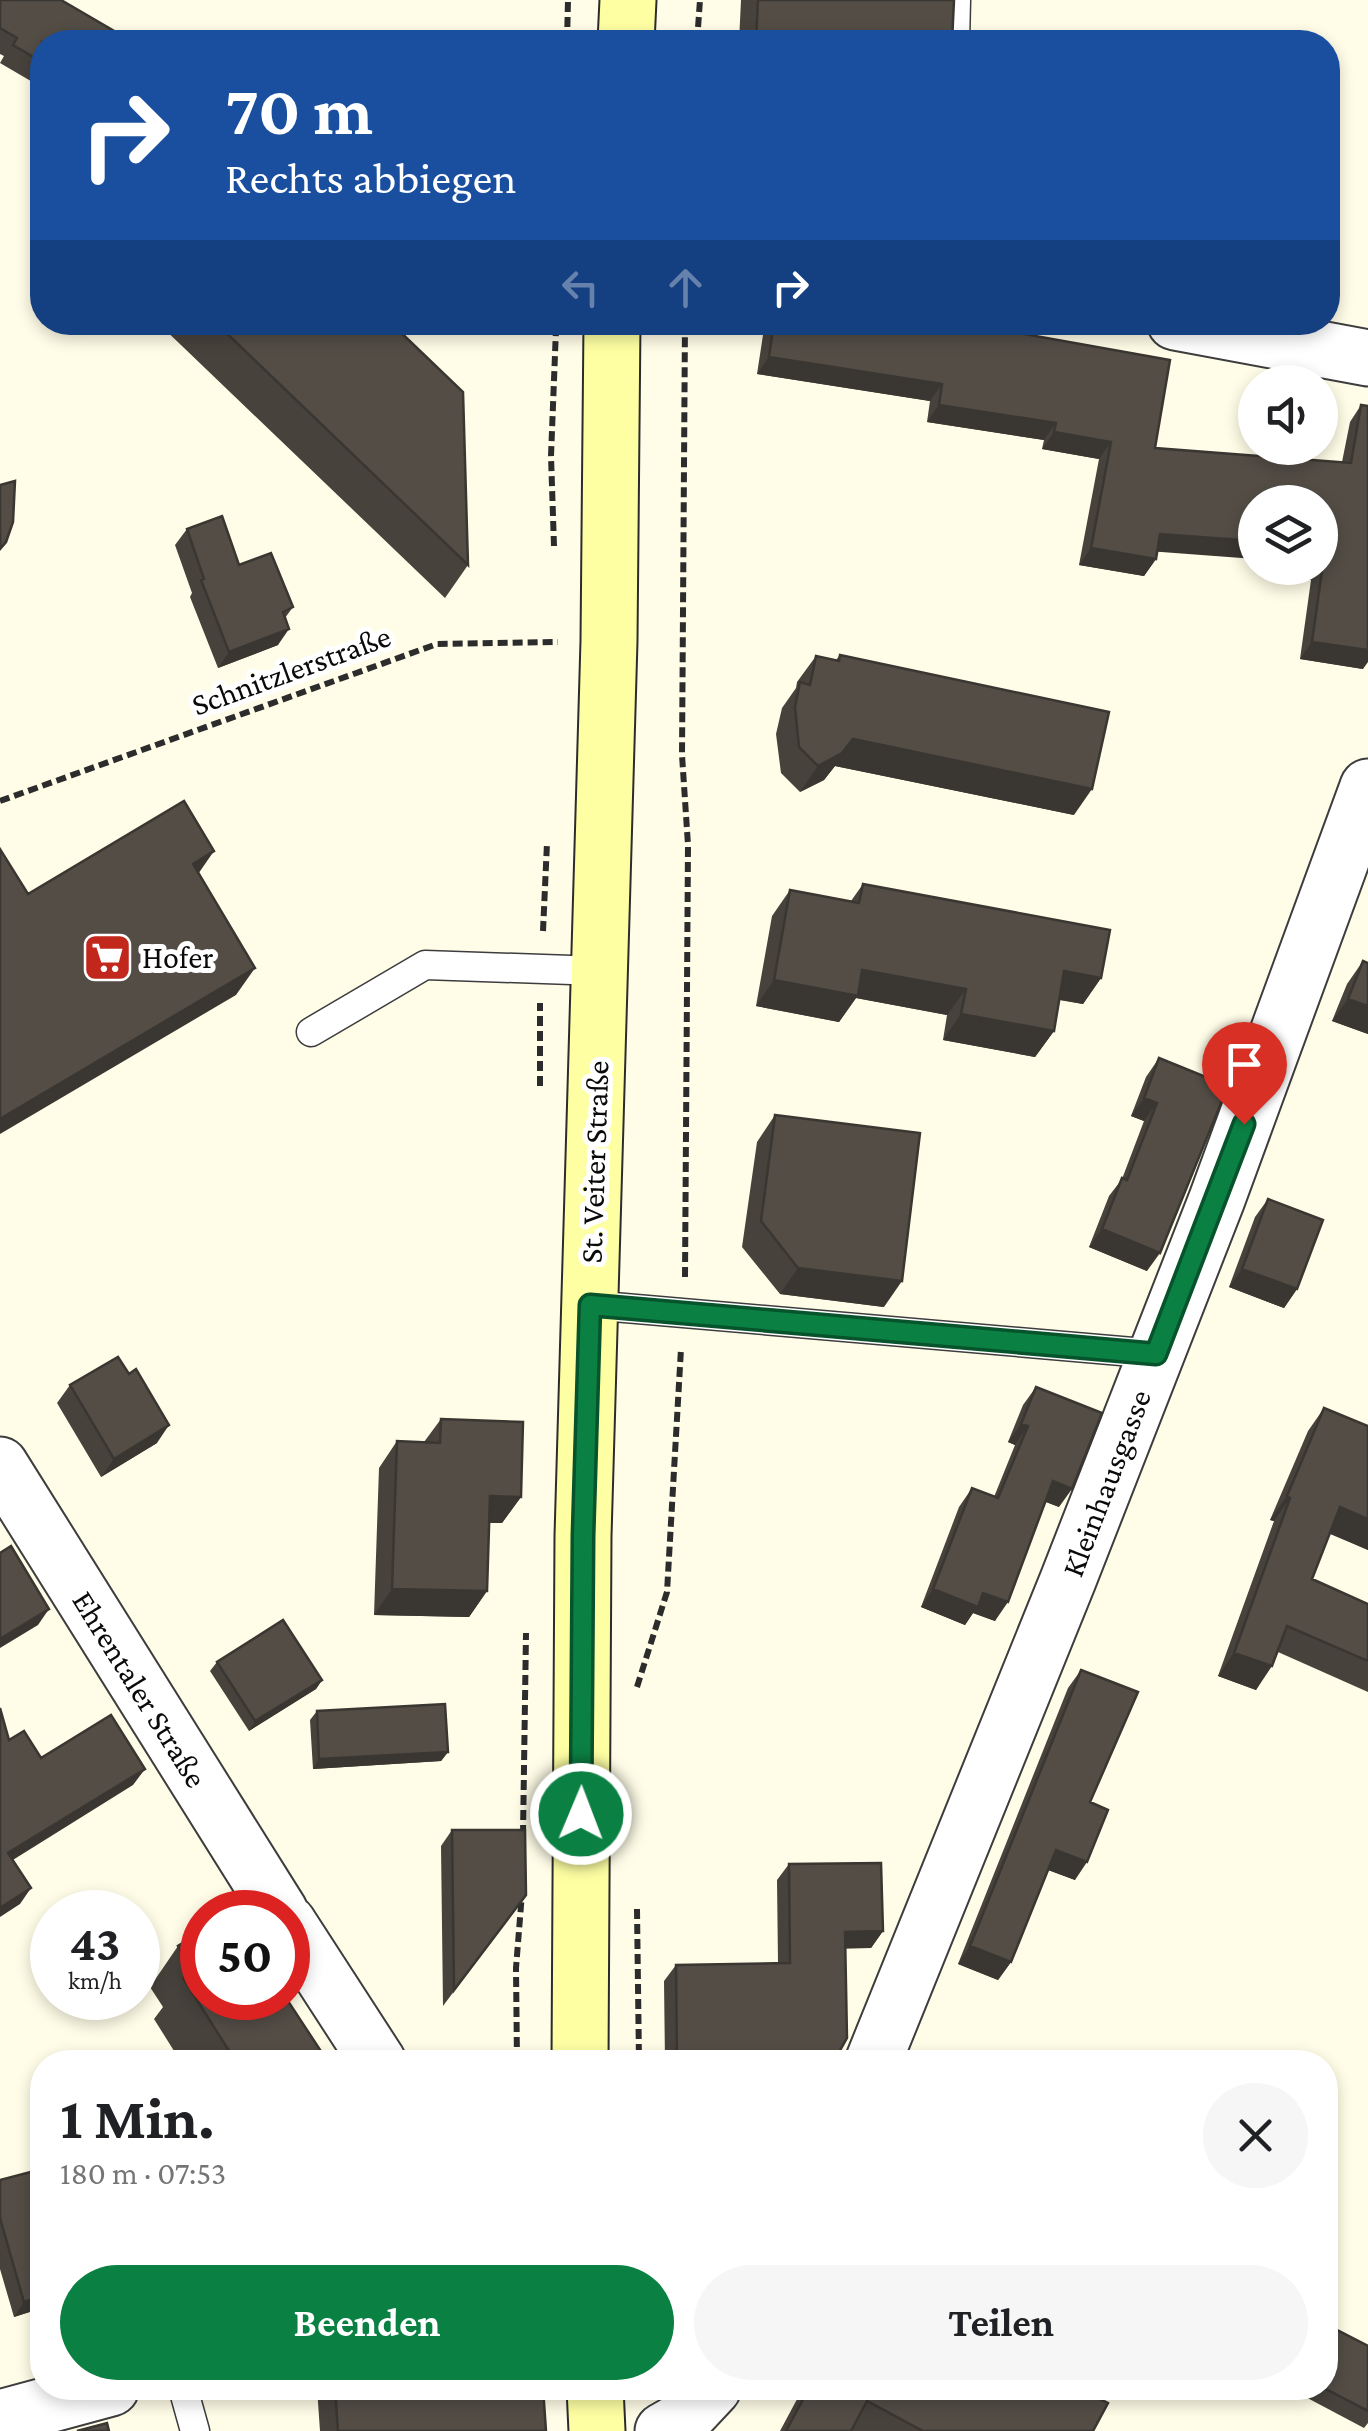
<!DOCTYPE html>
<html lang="de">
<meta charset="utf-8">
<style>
:root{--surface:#fff;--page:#f6f6f6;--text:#202124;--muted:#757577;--accent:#0b8043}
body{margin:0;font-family:"Crimson Pro",serif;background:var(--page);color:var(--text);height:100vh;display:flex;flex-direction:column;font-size:38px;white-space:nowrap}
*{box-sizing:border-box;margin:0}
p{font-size:32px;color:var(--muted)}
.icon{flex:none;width:55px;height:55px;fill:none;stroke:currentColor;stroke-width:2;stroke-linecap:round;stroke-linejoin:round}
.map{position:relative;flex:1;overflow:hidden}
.sheet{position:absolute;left:30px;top:2050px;width:1308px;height:350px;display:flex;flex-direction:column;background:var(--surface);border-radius:40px;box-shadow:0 5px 15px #0003}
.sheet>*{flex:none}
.hud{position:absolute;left:30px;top:30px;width:1310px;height:305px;border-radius:40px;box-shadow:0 5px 15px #0003;background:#1a4fa0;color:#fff;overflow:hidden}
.controls{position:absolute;left:1238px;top:365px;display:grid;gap:20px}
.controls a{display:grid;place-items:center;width:100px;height:100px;border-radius:50%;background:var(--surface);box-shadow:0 5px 15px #0003;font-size:50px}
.speed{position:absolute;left:30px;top:1890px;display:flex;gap:20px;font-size:50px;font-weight:700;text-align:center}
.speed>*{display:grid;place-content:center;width:130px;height:130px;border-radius:50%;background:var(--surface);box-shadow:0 5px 15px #0003;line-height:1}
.speed small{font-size:25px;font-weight:400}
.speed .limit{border:15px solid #d22;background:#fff;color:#111}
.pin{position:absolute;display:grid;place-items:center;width:85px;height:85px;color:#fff;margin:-102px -42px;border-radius:50% 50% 50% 0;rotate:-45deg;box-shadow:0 0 10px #0007}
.pin .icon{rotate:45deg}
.me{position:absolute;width:110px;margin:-55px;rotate:1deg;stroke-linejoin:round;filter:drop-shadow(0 0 8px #0008)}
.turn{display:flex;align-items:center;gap:35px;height:210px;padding:0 30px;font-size:45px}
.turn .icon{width:130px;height:130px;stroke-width:2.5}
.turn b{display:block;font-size:70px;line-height:85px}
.lanes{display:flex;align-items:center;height:95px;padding:0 30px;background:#0003;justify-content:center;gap:50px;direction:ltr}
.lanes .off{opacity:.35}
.round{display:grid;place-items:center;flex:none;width:105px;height:105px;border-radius:52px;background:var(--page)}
.summary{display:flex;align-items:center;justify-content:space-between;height:170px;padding:0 30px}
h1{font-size:60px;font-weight:700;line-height:75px}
.button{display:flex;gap:20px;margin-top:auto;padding:20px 30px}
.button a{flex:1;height:115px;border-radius:60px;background:var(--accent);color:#fff;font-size:40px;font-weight:700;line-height:115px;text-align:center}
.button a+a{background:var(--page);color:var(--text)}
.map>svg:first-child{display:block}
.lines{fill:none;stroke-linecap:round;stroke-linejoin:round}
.service-casing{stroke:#3d3d3d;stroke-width:31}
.minor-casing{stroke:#3d3d3d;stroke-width:59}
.secondary-casing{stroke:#2c2c2c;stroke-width:59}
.path{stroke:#2c2c2c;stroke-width:6;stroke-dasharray:10 5;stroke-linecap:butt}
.service{stroke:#fff;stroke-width:28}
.minor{stroke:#fff;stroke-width:55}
.secondary{stroke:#feffa2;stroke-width:55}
.wall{fill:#47423c}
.shaded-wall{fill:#3a3631}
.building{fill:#534d46;stroke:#3a3631;stroke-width:2.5}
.route-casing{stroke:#07532c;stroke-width:25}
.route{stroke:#0b8043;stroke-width:18}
.labels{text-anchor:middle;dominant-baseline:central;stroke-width:10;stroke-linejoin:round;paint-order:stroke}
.street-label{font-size:32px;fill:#0a0a0a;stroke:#fff}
.poi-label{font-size:32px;fill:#0a0a0a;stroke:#fff;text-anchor:start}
</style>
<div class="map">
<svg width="1368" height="2431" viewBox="0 0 1368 2431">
<rect width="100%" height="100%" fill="#fffde7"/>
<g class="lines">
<defs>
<path id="service" d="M955 42 956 0
M311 1032 425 965 600 971
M590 1305 1156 1354
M183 2388 195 2431"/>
<path id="minor" d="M1175 322 1368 358
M0 1465 280 1912
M288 1923 378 2062
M873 2062 1068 1580 1217 1199 1368 787
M0 2418 111 2388
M663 2431 684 2419 713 2388"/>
<path id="secondary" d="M626 42 628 0
M580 2062 583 1536 609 641 612 322
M595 2388 597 2431"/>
</defs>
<use href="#service" class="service-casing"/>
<use href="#minor" class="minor-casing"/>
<use href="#secondary" class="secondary-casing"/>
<path class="path" d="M567 42 568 0
M697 42 700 0
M554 546 551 456 556 329
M0 801 437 644 558 642
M543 931 547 843
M540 1086V1003
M685 1277 688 845 682 755 685 322
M637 1687 667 1592 681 1349
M523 1835 526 1633
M637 1909 639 2062
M517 2062 516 1968 522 1893"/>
<use href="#service" class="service"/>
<use href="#minor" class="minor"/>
<use href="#secondary" class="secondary"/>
</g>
<path class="wall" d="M0 0 42 42V114L30 106 41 87 0 63 4 56 0 54Z
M741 0H954L952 42H739Z
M157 322H390L468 565 445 598Z
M765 322H958L1155 448 1342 462 1350 422 1361 405 1363 669 1300 659 1311 580 1287 576 1288 568H1320V502L1157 552 1156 559 1144 576 1079 565 1099 459 1042 449 1044 440 927 422 930 401 757 374Z
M187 529 239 565 293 607 285 618 278 645 218 668 190 597 192 593 175 545Z
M840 655 1074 815 835 766 824 780 800 792 781 773 776 734 782 708 796 688 797 682 816 656 836 660Z
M863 884 1101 978 1083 1004 1059 1000 1054 1031 1035 1057 943 1040 947 1015 856 998 839 1022 756 1006 772 916 790 890 851 901Z
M1363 961 1368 1034 1332 1021 1347 984Z
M1159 1058 1147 1271 1089 1247 1109 1196 1122 1179 1144 1121 1131 1116 1146 1077Z
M775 1115 884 1307 780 1294 742 1247 757 1142Z
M1268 1199 1297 1289 1284 1308 1229 1287 1255 1217Z
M70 1385 157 1443 101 1477 57 1403Z
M1036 1387 1059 1507 1046 1502 995 1621 973 1613 965 1625 921 1607 959 1507 972 1488 994 1497 1015 1445 1008 1442 1023 1405Z
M1324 1408 1368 1426V1550L1330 1533 1312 1579 1368 1604V1692L1278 1652 1256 1690 1218 1676 1274 1521 1270 1520 1308 1431Z
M441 1419 521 1497 502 1523H489L487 1591 469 1617 374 1615 379 1468 397 1441 424 1442Z
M217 1662 322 1680 316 1689 249 1731 210 1671Z
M1081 1670 1090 1802 1075 1880 1048 1870 1011 1962 998 1980 958 1964 1068 1688Z
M317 1711 448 1752 441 1761 313 1769 310 1720Z
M452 1830 514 1911 443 2006 441 1846Z
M789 1864 883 1931 871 1948H845L833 2062H665L664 1981 676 1965 778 1963 777 1880Z
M178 1946 328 2062H181L154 2019 163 2007 150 1987Z
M0 2180 42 2186V2308L14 2317 0 2269Z
M1368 2346V2423L1364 2428 1298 2393 1301 2388H1325Z
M317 2388H543L546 2431H320Z
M803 2388H1078L1093 2431H780Z"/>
<path class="shaded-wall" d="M769 357 942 384 930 401 757 374Z
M939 405 1056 423 1044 440 927 422Z
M1054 432 1111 442 1099 459 1042 449Z
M1160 534 1255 541V559L1148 551Z
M1091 548 1156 559 1144 576 1079 565Z
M1293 568H1320L1311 580 1287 576Z
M289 629 278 645 218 668 229 652Z
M1312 642 1368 650V662L1363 669 1300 659Z
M853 739 1092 789 1074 815 835 766 824 780 800 792 818 766Z
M214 851 196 877 193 864Z
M255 968 236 995 0 1134V1119Z
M862 970 966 989 947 1015 856 998 839 1022 756 1006 774 980Z
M1064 971 1101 978 1083 1004 1046 997Z
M1348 999 1368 1006V1034L1332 1021Z
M961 1014 1054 1031 1035 1057 943 1040Z
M1144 1098 1157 1103 1144 1121 1131 1116Z
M1102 1229 1160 1253 1147 1271 1089 1247Z
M798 1268 902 1281 884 1307 780 1294Z
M1242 1269 1297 1289 1284 1308 1229 1287Z
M1021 1424 1028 1426 1015 1445 1008 1442Z
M169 1425 157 1443 101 1477 114 1459Z
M1053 1481 1072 1489 1059 1507 1041 1500Z
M490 1496 521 1497 502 1523 471 1522Z
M1287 1496 1290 1498 1274 1521 1270 1520Z
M1340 1507 1368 1519V1550L1323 1531Z
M392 1589 487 1591 469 1617 374 1615Z
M933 1589 983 1593 1008 1602 995 1621 973 1613 965 1625 921 1607Z
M49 1609 38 1625 0 1648V1639Z
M1234 1653 1272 1666 1256 1690 1218 1676Z
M322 1680 316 1689 249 1731 255 1721Z
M448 1752 441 1761 313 1769 319 1759Z
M145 1769 133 1785 0 1868 8 1853Z
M1056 1850 1087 1862 1075 1880 1043 1868Z
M31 1888 20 1904 0 1917V1908Z
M883 1931 871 1948 833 1949 845 1932Z
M970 1946 1011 1962 998 1980 958 1964Z
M42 2296V2308L14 2317 24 2302Z"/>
<path class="building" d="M0 0H61L133 42H42V62L13 45 17 38 0 28Z
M758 0H954L952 42H756Z
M215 322H390L463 392 468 565Z
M774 322H958L1170 360 1155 448 1351 463 1361 405 1368 406V650L1312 642 1323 563 1320 562V502H1255V541L1160 534 1156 559 1091 548 1111 442 1054 432 1056 423 939 405 942 384 769 357Z
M15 481 13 522 6 542 0 549V485Z
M222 516 239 565 271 553 293 607 283 612 289 629 229 652 201 580 204 579 187 529Z
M840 655 1109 712 1092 789 853 739 842 753 818 766 799 747 795 707 800 682 810 685 816 656 839 661Z
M184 801 214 851 193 864 255 968 0 1119V849L28 894Z
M863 884 1110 930 1101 978 1064 971 1054 1031 961 1014 966 989 862 970 858 996 774 980 790 890 859 903Z
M1363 961 1368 963V1006L1348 999Z
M1159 1058 1228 1086 1160 1253 1102 1229 1122 1178 1127 1180 1157 1103 1144 1098Z
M775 1115 920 1133 902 1281 798 1268 761 1221Z
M1268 1199 1323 1220 1297 1289 1242 1269Z
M118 1357 129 1374 136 1369 169 1425 114 1459 70 1385Z
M1036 1387 1102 1413 1072 1489 1053 1481 1008 1602 983 1593 978 1607 933 1589 972 1488 998 1498 1028 1426 1021 1424Z
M1324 1408 1368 1426V1519L1340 1507 1312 1579 1368 1604V1661L1287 1626 1272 1666 1234 1653 1290 1498 1287 1496Z
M441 1419 523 1422 521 1497 490 1496 487 1591 392 1589 397 1441 440 1443Z
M11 1546 49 1609 0 1639V1553Z
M283 1620 322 1680 255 1721 217 1662Z
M1081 1670 1138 1692 1090 1802 1108 1810 1087 1862 1056 1850 1011 1962 970 1946Z
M445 1704 448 1752 319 1759 317 1711Z
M0 1708 9 1740 24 1731 41 1758 111 1715 145 1769 8 1853 31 1888 0 1908Z
M452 1830H525L526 1895 454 1990Z
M881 1863 883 1931 845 1932 847 2038 834 2061 677 2062 676 1965 790 1963 789 1864Z
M202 1931V1998H286L328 2062H236L183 1978 194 1971 178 1946Z
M38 2170 42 2186V2296L24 2302 0 2218V2180Z
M1325 2326 1334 2331 1335 2329 1368 2346V2411L1324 2388Z
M335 2388H543L546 2431H338Z
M809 2388H1078L1108 2403 1093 2431H923L867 2401 851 2431H786Z
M107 2423 109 2431H77Z"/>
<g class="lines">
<defs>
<path id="route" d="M581 1814 583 1536 590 1305 1156 1354 1244 1124"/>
</defs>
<use href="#route" class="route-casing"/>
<use href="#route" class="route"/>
</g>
<defs>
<symbol id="supermarket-square" viewBox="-11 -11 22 22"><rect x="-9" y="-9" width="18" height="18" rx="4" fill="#c1281b" stroke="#fff"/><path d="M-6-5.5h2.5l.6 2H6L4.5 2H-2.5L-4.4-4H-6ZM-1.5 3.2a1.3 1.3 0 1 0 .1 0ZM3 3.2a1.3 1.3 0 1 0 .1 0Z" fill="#fff"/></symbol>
</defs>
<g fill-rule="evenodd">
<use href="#supermarket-square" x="80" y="930" width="55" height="55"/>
</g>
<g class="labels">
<g class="street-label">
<text transform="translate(291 670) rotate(-20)">Schnitzlerstraße</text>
<text transform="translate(594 1162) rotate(-88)">St. Veiter Straße</text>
<text transform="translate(1106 1483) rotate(-69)">Kleinhausgasse</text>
<text transform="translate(140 1689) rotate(58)">Ehrentaler Straße</text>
</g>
<g class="poi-label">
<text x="142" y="957">Hofer</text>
</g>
</g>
</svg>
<div class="controls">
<a><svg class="icon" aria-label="sound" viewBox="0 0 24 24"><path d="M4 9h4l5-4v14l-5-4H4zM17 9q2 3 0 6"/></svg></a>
<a><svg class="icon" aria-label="layers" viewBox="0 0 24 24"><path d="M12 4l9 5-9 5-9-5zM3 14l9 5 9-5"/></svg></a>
</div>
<div class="speed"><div>43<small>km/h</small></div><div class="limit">50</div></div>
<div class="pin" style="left:1244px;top:1124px;background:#d93025"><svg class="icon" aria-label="arrive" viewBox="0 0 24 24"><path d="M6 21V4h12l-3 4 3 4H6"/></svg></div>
<svg class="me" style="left:581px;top:1814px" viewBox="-20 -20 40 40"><circle r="17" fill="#0b8043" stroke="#fff" stroke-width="3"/><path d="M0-11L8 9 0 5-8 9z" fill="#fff"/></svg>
<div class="hud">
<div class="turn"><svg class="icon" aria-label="right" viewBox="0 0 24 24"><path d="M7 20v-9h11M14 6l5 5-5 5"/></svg><div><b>70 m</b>Rechts abbiegen</div></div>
<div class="lanes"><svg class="icon off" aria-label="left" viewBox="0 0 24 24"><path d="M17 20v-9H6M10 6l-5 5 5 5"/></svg><svg class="icon off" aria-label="ahead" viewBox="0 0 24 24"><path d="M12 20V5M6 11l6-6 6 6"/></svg><svg class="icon" aria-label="right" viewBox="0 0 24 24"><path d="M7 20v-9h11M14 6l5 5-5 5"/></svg></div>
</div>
<section class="sheet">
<div class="summary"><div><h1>1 Min.</h1><p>180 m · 07:53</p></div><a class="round"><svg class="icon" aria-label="close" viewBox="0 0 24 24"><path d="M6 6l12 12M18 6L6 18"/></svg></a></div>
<div class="button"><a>Beenden</a><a>Teilen</a></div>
</section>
</div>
